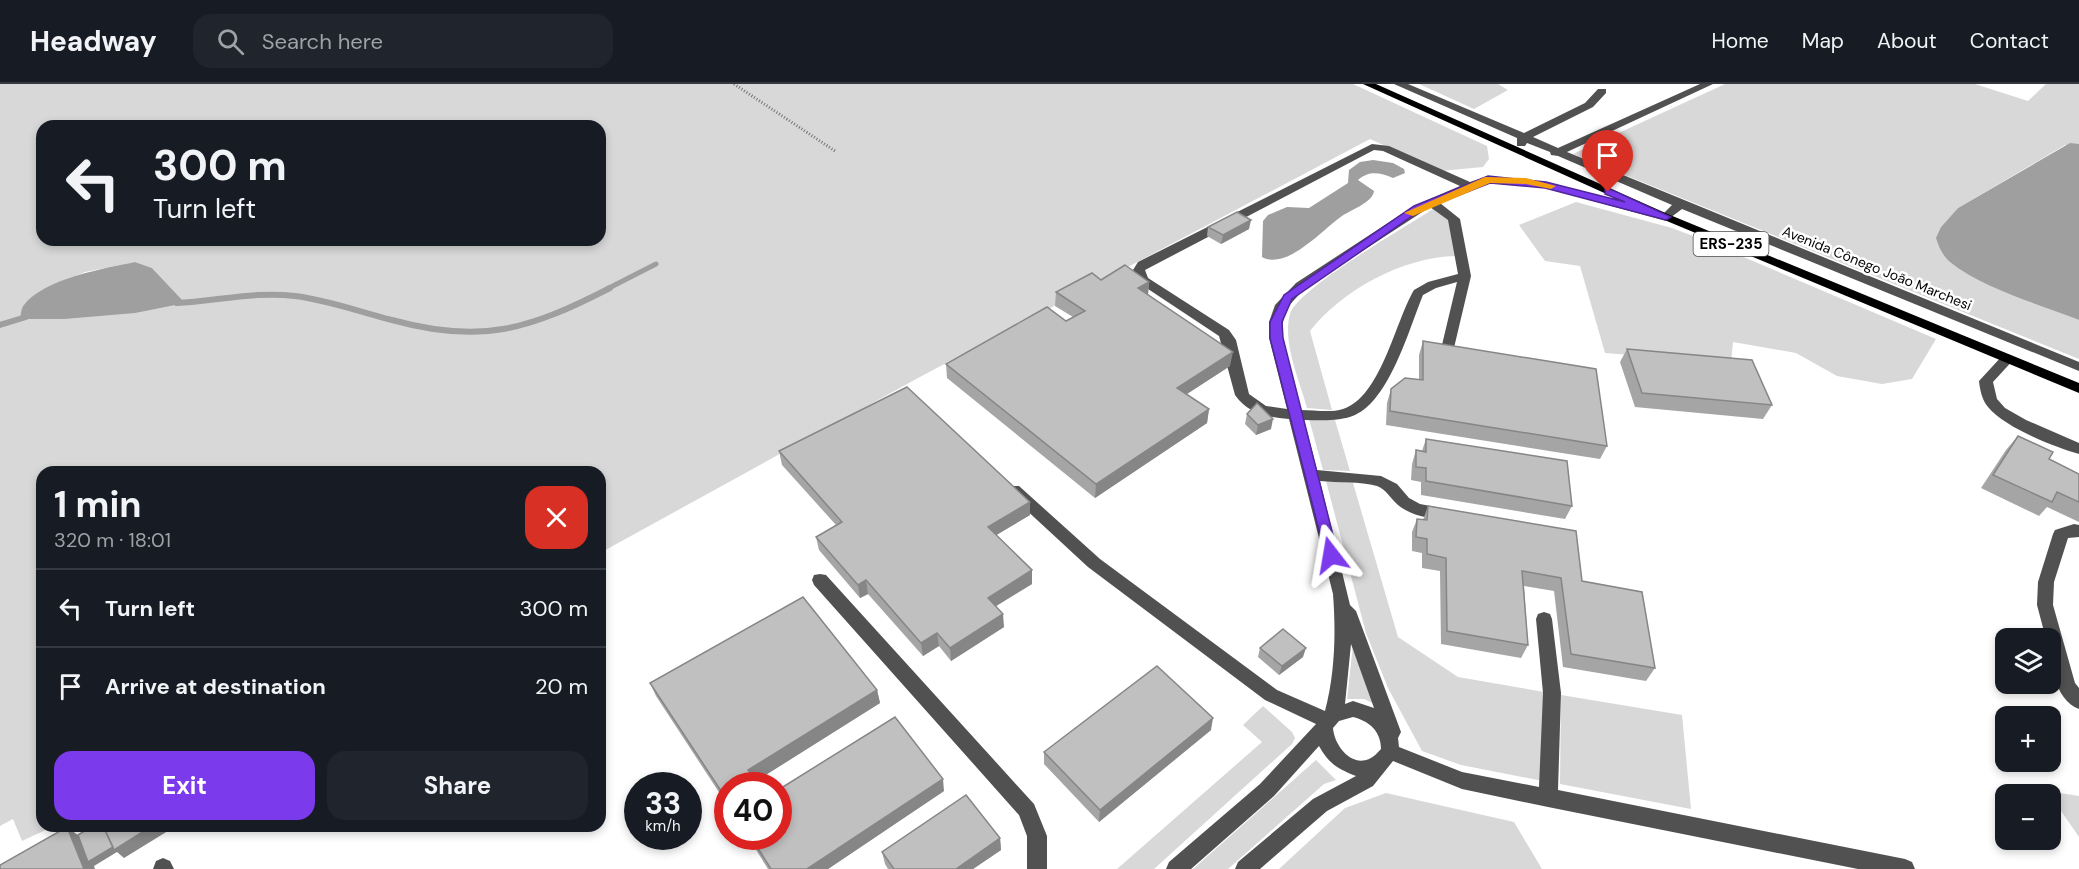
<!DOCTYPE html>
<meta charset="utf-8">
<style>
:root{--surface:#171b24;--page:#20242c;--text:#f1f3f6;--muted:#9ea1a6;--line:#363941;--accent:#7c3aed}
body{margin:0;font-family:"DM Sans",sans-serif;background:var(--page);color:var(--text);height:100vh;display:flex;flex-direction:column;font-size:22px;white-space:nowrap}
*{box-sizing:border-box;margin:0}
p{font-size:20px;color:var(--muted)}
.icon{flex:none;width:33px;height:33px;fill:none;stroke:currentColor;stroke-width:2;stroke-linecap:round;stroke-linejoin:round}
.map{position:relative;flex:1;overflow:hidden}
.sheet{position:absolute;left:36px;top:382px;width:570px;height:366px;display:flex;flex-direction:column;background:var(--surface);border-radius:18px;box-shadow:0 3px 9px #0003}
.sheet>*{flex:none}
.hud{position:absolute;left:36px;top:36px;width:570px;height:126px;border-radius:18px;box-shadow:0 3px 9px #0003;background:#171b24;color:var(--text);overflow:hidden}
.buttons{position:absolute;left:1995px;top:544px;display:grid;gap:12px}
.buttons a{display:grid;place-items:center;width:66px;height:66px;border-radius:12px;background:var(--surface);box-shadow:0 3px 9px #0003;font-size:30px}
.speed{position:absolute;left:624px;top:688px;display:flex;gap:12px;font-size:30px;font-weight:700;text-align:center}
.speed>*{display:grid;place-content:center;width:78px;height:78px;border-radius:50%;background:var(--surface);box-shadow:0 3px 9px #0003;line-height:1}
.speed small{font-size:15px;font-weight:400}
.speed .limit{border:9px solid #d22;background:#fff;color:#111}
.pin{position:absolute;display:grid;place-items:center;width:51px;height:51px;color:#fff;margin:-62px -26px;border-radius:50% 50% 50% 0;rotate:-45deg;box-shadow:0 0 6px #0007}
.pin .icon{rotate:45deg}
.me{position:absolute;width:66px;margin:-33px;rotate:346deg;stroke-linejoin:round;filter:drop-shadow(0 0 4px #0008)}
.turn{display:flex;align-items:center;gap:21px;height:126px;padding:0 18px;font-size:27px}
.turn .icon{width:78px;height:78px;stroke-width:2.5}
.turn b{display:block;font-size:42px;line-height:51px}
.round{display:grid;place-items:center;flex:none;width:63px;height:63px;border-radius:18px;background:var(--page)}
.overview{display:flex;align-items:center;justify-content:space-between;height:102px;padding:0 18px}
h1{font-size:36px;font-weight:700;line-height:45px}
.cta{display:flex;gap:12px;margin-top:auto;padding:12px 18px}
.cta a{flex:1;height:69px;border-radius:18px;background:var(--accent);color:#fff;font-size:24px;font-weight:700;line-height:69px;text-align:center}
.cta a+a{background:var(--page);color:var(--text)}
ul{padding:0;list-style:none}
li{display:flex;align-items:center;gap:18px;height:78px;padding:0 18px;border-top:2px solid var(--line)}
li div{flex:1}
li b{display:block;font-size:22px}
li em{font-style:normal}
header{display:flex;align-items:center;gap:36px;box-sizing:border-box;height:84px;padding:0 30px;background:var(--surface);border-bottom:2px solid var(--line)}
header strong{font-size:28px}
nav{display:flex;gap:33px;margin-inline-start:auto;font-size:21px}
.search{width:420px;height:54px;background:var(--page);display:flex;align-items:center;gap:15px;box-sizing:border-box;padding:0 21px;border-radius:18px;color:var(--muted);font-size:22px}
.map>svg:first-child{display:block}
.green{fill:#d8d8d8;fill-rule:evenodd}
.water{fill:#9f9f9f}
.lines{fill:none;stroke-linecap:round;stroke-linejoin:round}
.stream-far1{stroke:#9f9f9f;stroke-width:5}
.stream{stroke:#9f9f9f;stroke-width:6}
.path{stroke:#737373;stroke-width:3;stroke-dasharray:1 2;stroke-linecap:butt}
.minor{fill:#515151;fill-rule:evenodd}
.major{fill:#000;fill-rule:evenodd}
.wall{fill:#a5a5a5}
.shaded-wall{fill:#868686}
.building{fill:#c0c0c0;stroke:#868686;stroke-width:1.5}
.route{fill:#7c3aed;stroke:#51269a;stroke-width:1.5}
.slow{fill:#f59e0b}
.labels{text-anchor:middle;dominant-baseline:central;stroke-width:5;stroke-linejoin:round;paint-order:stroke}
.far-street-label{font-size:14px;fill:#000;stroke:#fff}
.shield{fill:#fff;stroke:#4c4c4c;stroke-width:1.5}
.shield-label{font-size:15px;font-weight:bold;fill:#000}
</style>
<header>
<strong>Headway</strong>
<div class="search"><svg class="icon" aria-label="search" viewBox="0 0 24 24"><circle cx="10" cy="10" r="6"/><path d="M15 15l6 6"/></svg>Search here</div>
<nav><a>Home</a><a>Map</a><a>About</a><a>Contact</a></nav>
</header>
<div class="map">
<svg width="2079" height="785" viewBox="0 0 2079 785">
<rect width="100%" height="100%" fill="#fff"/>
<path class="green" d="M0 0H1353L1487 62 1489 75 1483 83 1441 87 1370 55 918 294 600 469V388H42V742L52 743 22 757 13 735 0 742ZM42 42H600V156H42ZM135 178 152 184 185 219 168 221 41 207 85 188Z
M1419 0H1498L1508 6 1474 25Z
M1725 0H1975L2028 17 2046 0H2079V60L2065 61 1958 124 1941 143 1976 194 2079 236V275L1573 70Z
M1576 118 1672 144 1706 157 1936 255 1912 295 1882 300 1837 292 1796 269 1733 258 1731 279 1605 269 1580 182 1545 177 1519 141Z
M1433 125 1449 136 1456 172C1403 173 1342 206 1310 247L1332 326 1307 324C1300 297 1282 259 1290 230 1298 204 1406 143 1433 125Z
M1309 335 1335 336 1350 387 1323 386Z
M1326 397 1353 399 1398 553 1458 593 1544 608 1543 697 1461 681 1422 667 1388 604 1366 549Z
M1353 561 1375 620 1364 615H1347Z
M1561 611 1682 631 1691 725 1560 700Z
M1263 622 1292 648 1295 654 1292 660 1154 785H1117L1262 658 1243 641Z
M1316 676 1336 696 1324 700 1228 785H1193Z
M2047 707 2079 712V753L2050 711Z
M1386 709 1514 738 1542 785H1279L1345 724Z"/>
<path class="water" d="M2070 59 2079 60V236C2039 220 1984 205 1950 178 1942 171 1939 163 1936 154L1941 143 1958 124Z
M1373 76 1393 79 1404 85 1405 89 1393 94C1380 89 1370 86 1358 96L1374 107C1373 118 1351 126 1342 132 1324 144 1287 187 1262 173L1263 137 1268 131 1287 123 1309 124 1348 99 1349 86 1360 78Z
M135 178 152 184 185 219 135 229 64 235H20C21 231 21 224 24 221 43 195 105 184 135 178Z"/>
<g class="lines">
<path class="stream-far1" d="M607 205 656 180"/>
<path class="stream" d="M177 219C216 217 256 207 295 212 328 216 360 228 392 236 482 261 530 245 610 204
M0 241 26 233"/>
<path class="path" d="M734 0 835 67"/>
<path class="minor" d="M1394 0H1408L1524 49 1585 19 1598 5H1606V9L1593 23 1533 53 1558 64 1700 0H1713L1567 68 2079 278V287L1682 125 1666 137 1546 104 1489 99 1440 119 1460 135 1471 192 1453 268H1443L1441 265 1457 198 1436 204 1423 211C1409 245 1390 315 1355 331 1339 338 1320 336 1304 336L1317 386 1381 392 1397 400 1409 414 1420 420 1451 426 1454 430 1451 434C1437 438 1409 431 1398 421 1391 415 1386 405 1377 402 1360 397 1338 399 1320 397L1350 521 1356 527 1401 648 1398 654 1399 663 1462 688 1539 703 1543 609 1536 535 1538 530 1544 528 1550 530 1552 535 1561 609 1558 706 1905 775 1912 778 1915 785H1858L1548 723 1462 705 1393 677 1373 702 1327 727 1260 785H1235L1238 778 1313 715 1356 692C1338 685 1328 679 1319 662L1274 712 1191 785H1166L1169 778 1260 700 1316 640 1265 616 1088 483 1009 410 1006 406 1009 402H1019L1100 475 1277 606 1325 627C1335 589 1336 549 1333 510L1289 335C1268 333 1248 330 1235 311L1219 252 1139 199 1133 186 1138 178 1372 60 1389 62 1470 98 1488 92 1546 98 1664 129 1672 121 1558 72 1551 71 1550 68 1527 59 1525 62H1517V54ZM1374 66 1383 67 1460 102 1414 122 1296 199 1275 221 1269 238V254L1287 325 1266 322 1249 310 1236 256 1229 246 1148 194 1145 186ZM1430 123 1448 136 1458 190 1428 198 1414 206C1395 238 1381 313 1343 325 1331 329 1314 326 1301 326L1283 254V238L1286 225 1304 205ZM1351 560 1374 624 1353 617 1345 620ZM1353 633C1369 637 1381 647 1381 665 1378 668 1374 673 1369 675 1350 683 1334 660 1333 644L1339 637Z
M2008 270 2015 274 1993 298 1997 315 2005 324 2026 336 2079 359V370C2054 363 2004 343 1988 323 1982 316 1980 306 1979 297L2003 271Z
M2074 440 2079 441V453L2068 454 2054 498 2053 521 2075 599 2079 604V625C2054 616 2050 577 2050 555H2046L2037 521 2038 498 2053 450 2055 446Z
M820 490 826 491 1034 720 1047 752V785H1027V752L1019 731 814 501 812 496 814 491Z
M163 774 170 777 174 785H153L156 777Z"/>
<path class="major" d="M1363 0H1376L1670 131 2079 299V309L1662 135Z"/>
</g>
<path class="wall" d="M1208 143 1249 145 1221 160 1207 152Z
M1101 196 1149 198 1148 210 1230 282 1187 310 1209 325 1207 339 1095 414 947 294 946 280 1066 237 1073 233 1055 222 1056 208Z
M1423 257 1607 362 1600 375 1386 341 1387 319 1391 305 1419 296V271Z
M1627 265 1772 321 1763 335 1635 323 1620 278Z
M1247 330 1271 345 1256 351 1245 340Z
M2018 352 2049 375 2079 390V438L2047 423 2039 432 1981 404 2006 366Z
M1426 355 1572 422 1565 435 1421 411V398L1411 396 1412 380 1416 366 1422 367Z
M779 367 1030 431 996 451 1032 500 996 522 1004 543 951 577 939 562 923 572 868 510 860 514 819 466 816 453 836 441 782 381Z
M1428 422 1582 497 1655 584 1646 597 1563 583 1554 507 1524 502 1528 561 1521 574 1441 560 1440 487 1422 484V469L1412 467V448L1417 435 1423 436Z
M1260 564 1303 573 1279 591 1258 573Z
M650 599 877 606 880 619 756 697 758 702H728V722L656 612Z
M1211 646 1099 738 1044 680V668Z
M944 707 828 785H768L748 753H778Z
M1000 754 1001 766 973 785H888L885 780 882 768Z"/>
<path class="shaded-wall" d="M1251 136 1249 145 1221 160 1223 151Z
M1149 198 1148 211 1138 204Z
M1233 268 1230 282 1176 317 1177 304Z
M1209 325 1207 339 1095 414 1096 400Z
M1273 335 1271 345 1256 351 1258 341Z
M1030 418V431L988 456V443Z
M1032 486V500L988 527V514Z
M866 496 868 510 860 514 858 501Z
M1003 530 1004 543 951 577 950 564Z
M937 549 939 562 923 572 921 559Z
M1306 564 1303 573 1279 591 1282 582Z
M877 606 880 619 753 699 748 686Z
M1213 634 1211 646 1099 738 1100 726Z
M943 695 944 707 828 785H807Z
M756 698 758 702H750Z
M152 742H176L124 774 117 768 94 782 95 785H84L67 743 83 755 115 762Z
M1000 754 1001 766 973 785H956Z"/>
<path class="building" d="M1237 128 1251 136 1223 151 1208 143Z
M1125 181 1149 198 1138 204 1233 268 1177 304 1209 325 1096 400 946 280 1047 223 1066 237 1085 227 1056 208 1092 189 1101 196Z
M1423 257 1596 285 1607 362 1390 327 1391 305 1405 294 1423 296Z
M1627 265 1752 276 1772 321 1642 309Z
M907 303 1030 418 988 443 1032 486 988 514 1003 530 950 564 937 549 921 559 866 496 858 501 816 453 842 438 779 367Z
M1257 319 1273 335 1258 341 1247 330Z
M2018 352 2053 368 2049 375 2079 390V418L2057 408 2052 418 1993 391Z
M1426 355 1567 377 1572 422 1426 397V384L1416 383V366L1426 368Z
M1428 422 1576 447 1582 497 1642 508 1655 584 1571 570 1561 494 1522 487 1528 561 1447 547 1446 474 1427 470V455L1416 453 1417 435 1427 436Z
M803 513 877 606 748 686 756 698 750 702H728L727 716 650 599Z
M1283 545 1306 564 1282 582 1260 564Z
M1157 582 1213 634 1100 726 1044 668Z
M895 633 943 695 807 785H771L751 753H778V706Z
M966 711 1000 754 956 785H894L882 768Z
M92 742H103L113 763 88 778 78 751Z
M103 742H152L114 766Z
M67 743 84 785H0V781Z"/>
<path class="route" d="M1488 92 1546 98 1625 118 1605 110V105L1608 104 1671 133 1666 136 1545 104 1490 99 1421 126 1292 215 1282 238 1283 254 1338 471 1331 476 1326 474 1270 254V238L1284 211 1414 122Z"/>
<path class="slow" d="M1485 93 1526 94 1556 102 1551 105 1526 100 1490 99 1413 132 1404 129Z"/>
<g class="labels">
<g class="far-street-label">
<text transform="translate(1877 184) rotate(22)">Avenida Cônego João Marchesi</text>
</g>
<rect class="shield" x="1693.5" y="148" width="75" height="24" rx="4.5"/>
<g class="shield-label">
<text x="1731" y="160">ERS-235</text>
</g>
</g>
</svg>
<div class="buttons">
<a><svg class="icon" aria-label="layers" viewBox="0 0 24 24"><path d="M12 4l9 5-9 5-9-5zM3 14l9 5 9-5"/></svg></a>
<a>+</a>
<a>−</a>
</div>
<div class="speed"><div>33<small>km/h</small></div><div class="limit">40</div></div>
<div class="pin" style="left:1608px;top:108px;background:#d93025"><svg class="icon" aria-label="arrive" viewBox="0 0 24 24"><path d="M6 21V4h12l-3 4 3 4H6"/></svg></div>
<svg class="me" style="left:1331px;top:471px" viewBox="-20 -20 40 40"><path d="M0-17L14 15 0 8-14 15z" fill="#7c3aed" stroke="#fff" stroke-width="4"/></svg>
<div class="hud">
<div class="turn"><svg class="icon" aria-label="left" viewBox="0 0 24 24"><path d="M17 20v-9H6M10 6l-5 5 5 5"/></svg><div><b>300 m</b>Turn left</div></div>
</div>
<section class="sheet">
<div class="overview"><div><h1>1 min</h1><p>320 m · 18:01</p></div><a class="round" style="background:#d93025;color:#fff"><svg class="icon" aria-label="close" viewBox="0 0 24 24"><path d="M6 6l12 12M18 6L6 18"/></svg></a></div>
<ul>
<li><svg class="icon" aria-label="left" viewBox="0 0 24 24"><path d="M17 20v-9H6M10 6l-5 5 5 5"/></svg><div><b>Turn left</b></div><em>300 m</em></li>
<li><svg class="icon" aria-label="arrive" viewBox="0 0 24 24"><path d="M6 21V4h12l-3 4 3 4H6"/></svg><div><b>Arrive at destination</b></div><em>20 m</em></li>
</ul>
<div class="cta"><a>Exit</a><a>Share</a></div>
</section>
</div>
